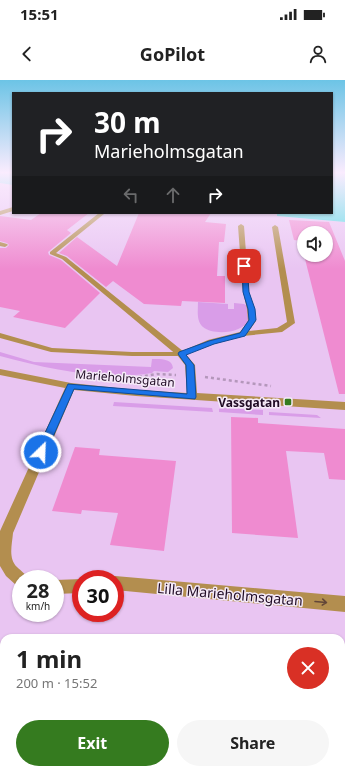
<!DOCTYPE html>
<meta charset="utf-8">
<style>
:root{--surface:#fff;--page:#f6f6f6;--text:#222;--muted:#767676;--accent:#357b1f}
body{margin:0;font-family:"Noto Sans",sans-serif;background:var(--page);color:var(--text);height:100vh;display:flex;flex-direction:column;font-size:15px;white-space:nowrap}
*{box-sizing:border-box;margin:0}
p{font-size:13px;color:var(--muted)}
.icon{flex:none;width:22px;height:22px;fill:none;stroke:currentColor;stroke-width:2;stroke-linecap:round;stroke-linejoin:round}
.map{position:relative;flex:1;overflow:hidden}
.details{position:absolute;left:0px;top:554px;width:345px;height:140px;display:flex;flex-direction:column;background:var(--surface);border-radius:12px 12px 0 0;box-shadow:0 1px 3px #0004}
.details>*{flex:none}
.hud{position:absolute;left:12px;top:12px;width:321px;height:122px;border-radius:0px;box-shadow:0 1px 3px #0004;background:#202124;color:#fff;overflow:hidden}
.tools{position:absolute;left:297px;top:146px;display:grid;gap:8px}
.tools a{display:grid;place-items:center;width:36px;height:36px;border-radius:50%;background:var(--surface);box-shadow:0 1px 3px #0004;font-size:20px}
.speed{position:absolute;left:12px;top:490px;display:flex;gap:8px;font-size:20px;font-weight:700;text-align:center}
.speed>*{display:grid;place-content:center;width:52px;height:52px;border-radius:50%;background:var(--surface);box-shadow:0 1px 3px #0004;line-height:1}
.speed small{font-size:10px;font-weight:400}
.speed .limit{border:6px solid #d22;background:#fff;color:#111}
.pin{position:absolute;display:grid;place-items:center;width:34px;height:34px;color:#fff;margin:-17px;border-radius:8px;box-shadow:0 2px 6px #0006}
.me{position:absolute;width:44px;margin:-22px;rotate:24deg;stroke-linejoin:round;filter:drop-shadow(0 0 3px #0008)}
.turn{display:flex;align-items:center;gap:14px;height:84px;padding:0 16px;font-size:18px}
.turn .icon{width:52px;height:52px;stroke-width:2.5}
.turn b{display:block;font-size:28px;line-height:34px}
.lanes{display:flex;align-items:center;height:38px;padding:0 16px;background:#0003;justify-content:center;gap:20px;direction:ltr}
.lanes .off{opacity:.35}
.round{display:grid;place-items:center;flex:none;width:42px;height:42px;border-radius:21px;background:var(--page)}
.headline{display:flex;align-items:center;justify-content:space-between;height:68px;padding:0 16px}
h1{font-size:24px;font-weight:700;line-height:30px}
.button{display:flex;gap:8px;margin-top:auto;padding:8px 16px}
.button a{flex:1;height:46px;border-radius:24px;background:var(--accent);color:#fff;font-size:16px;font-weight:700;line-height:46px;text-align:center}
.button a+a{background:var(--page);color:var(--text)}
.status{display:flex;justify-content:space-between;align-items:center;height:28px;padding:0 20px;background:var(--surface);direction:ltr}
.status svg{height:11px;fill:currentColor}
header{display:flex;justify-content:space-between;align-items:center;height:52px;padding:0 16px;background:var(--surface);font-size:18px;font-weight:700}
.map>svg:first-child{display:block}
.built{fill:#e9c5f2;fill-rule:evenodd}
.green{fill:#d99de8}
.water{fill:#52dce3}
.building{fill:#ef8bd0}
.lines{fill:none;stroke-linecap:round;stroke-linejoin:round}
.path{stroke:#b497bb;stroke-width:2.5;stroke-dasharray:3 3;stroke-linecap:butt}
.service{fill:#b38e4f;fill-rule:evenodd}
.minor{fill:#b38e4f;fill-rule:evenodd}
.oneway{stroke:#624638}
.route{fill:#1a73e8;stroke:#114b97}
.poi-dot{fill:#357b1f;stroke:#f5eaf8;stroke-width:1.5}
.labels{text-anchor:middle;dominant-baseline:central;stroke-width:3;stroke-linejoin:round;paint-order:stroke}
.street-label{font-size:12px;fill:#200c25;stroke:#f5eaf8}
.poi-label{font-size:12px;font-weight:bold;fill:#200c25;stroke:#f5eaf8;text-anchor:end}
.near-street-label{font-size:14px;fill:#200c25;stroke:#f5eaf8}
</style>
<div class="status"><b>15:51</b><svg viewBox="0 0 49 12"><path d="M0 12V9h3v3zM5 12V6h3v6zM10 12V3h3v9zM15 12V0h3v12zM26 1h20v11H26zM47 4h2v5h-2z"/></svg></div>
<header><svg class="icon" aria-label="back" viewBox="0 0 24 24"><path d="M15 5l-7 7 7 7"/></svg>GoPilot<svg class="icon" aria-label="person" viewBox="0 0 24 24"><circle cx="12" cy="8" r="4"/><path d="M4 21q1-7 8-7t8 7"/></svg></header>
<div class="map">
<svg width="345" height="694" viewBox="0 0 345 694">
<rect width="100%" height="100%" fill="#f5d4fd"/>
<path class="built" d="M0 103 13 105V133H277V136L345 142V694H0ZM304 153H326V175H304ZM21 499H55V533H21ZM81 499H115V533H81ZM4 558H341V690H4Z"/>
<path class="green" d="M198 222 228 224V229H234V223L244 224 248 226 249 240C243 253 214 256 203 247 196 241 198 230 198 222Z
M0 272 34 282 151 287 152 279C160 279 172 278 173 288L168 292 154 291 152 293C101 301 49 289 0 276Z
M114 322 212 328 213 332 113 326Z
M221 328 263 330V335L219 332V329Z
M269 332 317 335 321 338 269 335Z"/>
<path class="water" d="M0 92H13V105L0 103Z
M332 92H345V142L277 136V133H332Z"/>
<path class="building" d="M41 133H89L67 150 71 153 48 172 49 175 61 180 100 213 65 248 13 237 20 231 0 227V168H6L9 165 7 163 0 161V136L31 140Z
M139 133H211L205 142 226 144 224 162H219L217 196H225V223L182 221 181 226 144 224 113 201 106 207 67 176 59 173 77 157 117 186Z
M289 140 329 142 345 181V314H339L304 175H326V153H304V173L301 161 294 160Z
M231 337 258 338V343L345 349V400L329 399 324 373 286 371 298 458 232 453Z
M75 367 100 369 99 375 176 381 164 471 110 465 118 433 82 430 81 434 52 431Z"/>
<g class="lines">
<path class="path" d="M205 297 271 306
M133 298 157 294 176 295"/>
<path class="service" d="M13 127V131L0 135V131Z
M99 133 104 134 56 173 66 177V179H62L50 174V172Z
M241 144 244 146 249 212 255 229 256 241 249 251 277 248 287 242 272 147 275 145 278 147 295 243 282 252 243 256 214 264 181 276H132L51 272 0 258V253L52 268 132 272H180L208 260 240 252 248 241 247 229 243 212 238 146Z
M0 162 7 164 8 165 5 167 0 166Z"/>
<path class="minor" d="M62 177H66L184 272 195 285 197 313 345 322V330L136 316 74 310 13 453C12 465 8 478 17 487 21 491 26 494 28 499H21V507L16 505 6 496 0 486V451L65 308 0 295V289L71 303 136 310 187 313 185 285 178 276 62 179Z
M115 496 345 516V532L115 510V499H109Z
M82 499 81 513 55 514V500Z"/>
</g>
<defs><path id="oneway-shaft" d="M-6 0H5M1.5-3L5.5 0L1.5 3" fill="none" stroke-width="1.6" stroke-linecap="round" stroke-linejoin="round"/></defs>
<use class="oneway" href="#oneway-shaft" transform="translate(321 522) rotate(5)"/>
<linearGradient id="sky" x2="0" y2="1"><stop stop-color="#6cc4e6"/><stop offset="0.49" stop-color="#faecfe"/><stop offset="1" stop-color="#faecfe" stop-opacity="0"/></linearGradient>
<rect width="345" height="189" fill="url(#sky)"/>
<path class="route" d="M242 184 247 186 249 212 255 229 256 240 245 256 214 264 186 275 194 285 196 317 195 319 74 309 45 375H38L36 372 68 304 187 314 186 285 178 274 179 272 209 261 240 253 249 240 248 229 243 212Z"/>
<rect class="poi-dot" x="284" y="318" width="8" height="8" rx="2"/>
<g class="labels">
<g class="street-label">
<text transform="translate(125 298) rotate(5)">Marieholmsgatan</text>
</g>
<g class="poi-label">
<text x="280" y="322">Vassgatan</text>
</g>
<g class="near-street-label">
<text transform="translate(230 514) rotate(5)">Lilla Marieholmsgatan</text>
</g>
</g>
</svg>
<div class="tools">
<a><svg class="icon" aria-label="sound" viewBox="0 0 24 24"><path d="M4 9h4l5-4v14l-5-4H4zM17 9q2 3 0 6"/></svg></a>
</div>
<div class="speed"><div>28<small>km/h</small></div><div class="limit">30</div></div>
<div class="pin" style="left:244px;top:186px;background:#d93025"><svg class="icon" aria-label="arrive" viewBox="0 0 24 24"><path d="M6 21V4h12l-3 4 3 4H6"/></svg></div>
<svg class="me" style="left:41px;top:372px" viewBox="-20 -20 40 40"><circle r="17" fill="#1a73e8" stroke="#fff" stroke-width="3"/><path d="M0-11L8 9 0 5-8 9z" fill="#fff"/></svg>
<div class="hud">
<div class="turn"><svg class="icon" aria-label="right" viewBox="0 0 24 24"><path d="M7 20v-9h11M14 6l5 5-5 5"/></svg><div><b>30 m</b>Marieholmsgatan</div></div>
<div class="lanes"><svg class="icon off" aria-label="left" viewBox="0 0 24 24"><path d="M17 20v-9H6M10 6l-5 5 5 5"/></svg><svg class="icon off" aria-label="ahead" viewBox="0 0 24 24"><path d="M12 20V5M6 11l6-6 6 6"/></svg><svg class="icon" aria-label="right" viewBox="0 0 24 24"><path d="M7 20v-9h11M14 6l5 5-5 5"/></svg></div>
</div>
<section class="details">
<div class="headline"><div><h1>1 min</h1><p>200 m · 15:52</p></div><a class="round" style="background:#d93025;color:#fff"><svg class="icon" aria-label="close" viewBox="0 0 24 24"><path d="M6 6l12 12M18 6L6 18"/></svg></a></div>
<div class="button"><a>Exit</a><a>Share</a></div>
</section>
</div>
